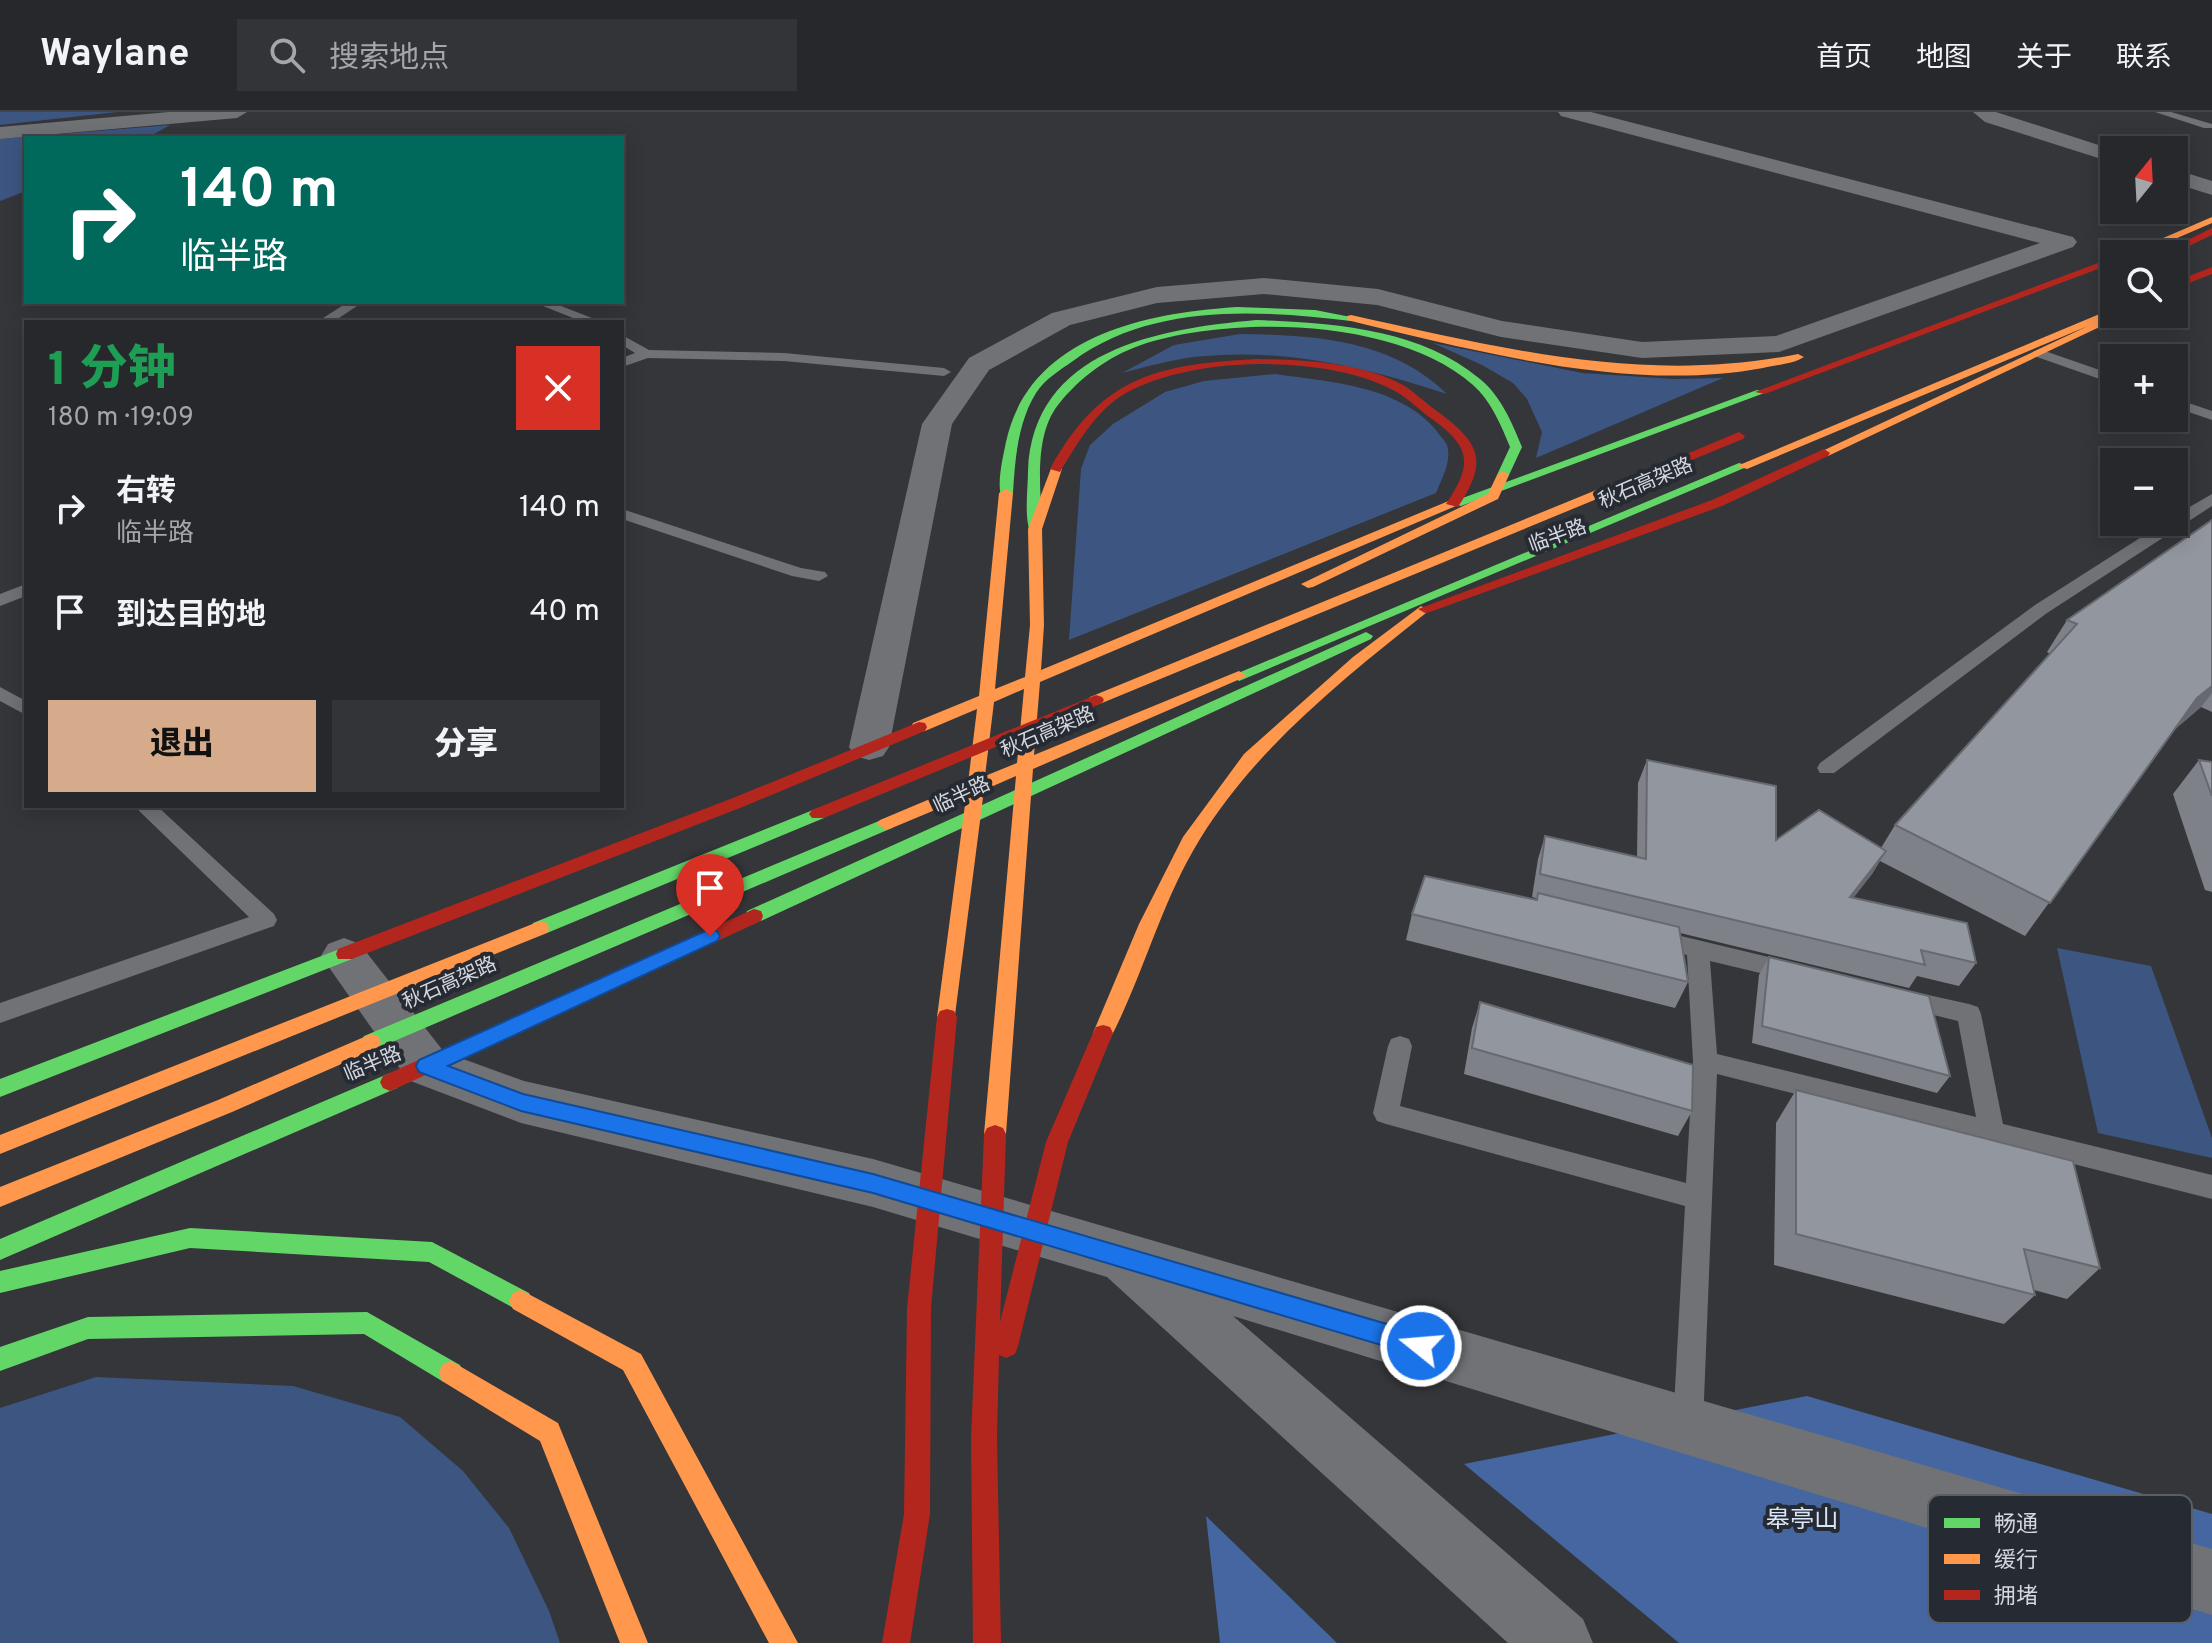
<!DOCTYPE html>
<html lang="zh">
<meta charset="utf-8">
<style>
:root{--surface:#27282c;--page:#333438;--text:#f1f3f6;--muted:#a4a6a9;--line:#434448;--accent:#d6ab8b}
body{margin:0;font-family:Overpass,"Noto Sans SC",sans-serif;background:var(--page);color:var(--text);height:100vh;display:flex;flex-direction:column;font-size:30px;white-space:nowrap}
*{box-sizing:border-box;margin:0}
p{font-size:26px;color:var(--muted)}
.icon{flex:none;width:44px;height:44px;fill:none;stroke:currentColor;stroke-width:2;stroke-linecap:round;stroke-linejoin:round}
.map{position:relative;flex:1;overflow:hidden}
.drawer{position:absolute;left:24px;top:208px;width:600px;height:488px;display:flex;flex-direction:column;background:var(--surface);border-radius:0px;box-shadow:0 4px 20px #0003,0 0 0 2px var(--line)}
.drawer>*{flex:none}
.hud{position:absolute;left:24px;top:24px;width:600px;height:168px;border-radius:0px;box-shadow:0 4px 20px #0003,0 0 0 2px var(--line);background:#00695c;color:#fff;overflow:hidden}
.needle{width:52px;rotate:18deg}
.buttons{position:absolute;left:2100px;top:24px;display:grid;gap:16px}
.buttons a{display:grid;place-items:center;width:88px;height:88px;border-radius:0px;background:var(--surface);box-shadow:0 4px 20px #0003,0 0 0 2px var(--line);font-size:40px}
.pin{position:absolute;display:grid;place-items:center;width:68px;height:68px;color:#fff;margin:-82px -34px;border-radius:50% 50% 50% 0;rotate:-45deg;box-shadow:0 0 8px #0007}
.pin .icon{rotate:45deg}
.me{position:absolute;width:88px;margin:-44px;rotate:287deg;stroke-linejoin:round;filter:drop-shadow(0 0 6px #0008)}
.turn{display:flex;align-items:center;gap:28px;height:168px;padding:0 24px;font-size:36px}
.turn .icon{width:104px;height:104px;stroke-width:2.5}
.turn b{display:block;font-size:56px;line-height:68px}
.round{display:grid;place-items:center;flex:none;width:84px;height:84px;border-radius:0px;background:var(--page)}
.headline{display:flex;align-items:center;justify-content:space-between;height:136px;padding:0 24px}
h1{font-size:48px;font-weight:800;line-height:60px;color:#1e9e55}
.primary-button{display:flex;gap:16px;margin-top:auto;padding:16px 24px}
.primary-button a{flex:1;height:92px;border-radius:0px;background:var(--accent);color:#111;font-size:32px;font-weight:800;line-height:92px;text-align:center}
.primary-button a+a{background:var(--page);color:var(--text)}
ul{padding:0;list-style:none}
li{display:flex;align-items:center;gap:24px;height:104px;padding:0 24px}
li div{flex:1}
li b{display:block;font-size:30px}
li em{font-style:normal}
header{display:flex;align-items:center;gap:48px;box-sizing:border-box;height:112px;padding:0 40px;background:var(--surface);border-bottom:2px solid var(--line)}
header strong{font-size:38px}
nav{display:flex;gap:44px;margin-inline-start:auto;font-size:28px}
.search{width:560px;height:72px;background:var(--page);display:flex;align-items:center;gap:20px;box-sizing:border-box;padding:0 28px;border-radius:0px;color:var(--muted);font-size:30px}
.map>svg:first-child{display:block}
.green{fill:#3d5581}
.forest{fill:#4566a0}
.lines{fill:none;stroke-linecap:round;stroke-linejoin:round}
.lane{fill:#707276;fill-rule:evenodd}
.street{fill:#707276;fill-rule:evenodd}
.fast{fill:#63d668;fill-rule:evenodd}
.slow{fill:#ff974d;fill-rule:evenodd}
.jam{fill:#b3261e;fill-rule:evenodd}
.wall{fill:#7e8188}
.shaded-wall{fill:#66696f}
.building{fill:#92969e;stroke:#66696f;stroke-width:2}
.route{fill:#1a73e8;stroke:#114b97;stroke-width:2}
.labels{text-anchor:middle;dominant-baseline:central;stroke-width:8;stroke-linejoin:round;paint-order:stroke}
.street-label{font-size:20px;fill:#d4d7dd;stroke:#262b33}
.near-park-label{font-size:24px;fill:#dae5f8;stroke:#262b33}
.key{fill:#262b33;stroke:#5a5f66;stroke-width:2}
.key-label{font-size:22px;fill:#d4d7dd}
</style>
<header>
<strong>Waylane</strong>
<div class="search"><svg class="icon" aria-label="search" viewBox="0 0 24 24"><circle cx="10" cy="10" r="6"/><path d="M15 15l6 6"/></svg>搜索地点</div>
<nav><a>首页</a><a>地图</a><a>关于</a><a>联系</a></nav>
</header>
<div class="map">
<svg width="2212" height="1531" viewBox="0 0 2212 1531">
<rect width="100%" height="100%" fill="#34363a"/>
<path class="green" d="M0 0H117L0 13Z
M170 13 147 26H26V79L0 89V27Z
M1240 222C1315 223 1391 227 1447 282 1364 255 1282 235 1194 245 1170 248 1145 255 1122 261L1174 233Z
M1433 231 1582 261 1674 267 1723 266 1536 346 1542 320 1527 287 1513 271 1482 253Z
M1275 262C1329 270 1398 273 1436 318 1439 323 1445 328 1447 333 1452 349 1442 366 1436 381L1069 528 1081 357 1090 333 1113 312 1165 280 1204 269Z
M2057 836 2151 854 2212 1026V1046L2098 1021Z
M96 1265 293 1274 400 1305 463 1359 509 1416 549 1499 560 1531H0V1296Z"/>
<path class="forest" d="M1807 1284 2212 1402V1531H1679L1464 1352Z
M1206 1404 1337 1531H1220Z"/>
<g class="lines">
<path class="lane" d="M2155 0H2171L2212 12V16H2204Z
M348 190H363L333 210H317Z
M533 190H551L602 210H583Z
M622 223 649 238 784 241 944 256 951 260 944 264 784 249 648 246 622 255V246L635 241 622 233Z
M2042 238 2114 263V272L2037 245 2035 242Z
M2174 286 2212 299V308L2174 295Z
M2212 382V394L2047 501 1834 661H1820L1817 656 1820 651 2035 493 2165 410H2174V404Z
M622 397 801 456 825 460 828 464 819 469 792 464 622 407Z
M26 472V484L0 494V482Z
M0 575 26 589V603L0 589Z
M134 694H157L274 802 277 808 274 814 0 911V891L249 805Z
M1652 817 1794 851 1802 854 1806 860 1802 866 1794 869 1710 849 1717 942 1976 1005 1958 909 1893 893 1889 886 1893 879 1901 877 1969 892 1978 895 1981 902 2003 1012 2212 1063V1087L1717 962 1703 1313 1699 1324 1688 1328 1677 1324 1673 1313 1685 1094 1386 1012 1377 1009 1373 1001 1388 934 1391 927 1400 924 1409 927 1412 934 1400 994 1686 1071 1693 949 1687 843 1644 832 1641 826 1644 820Z"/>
<path class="street" d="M169 0H247L237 6 0 27V15Z
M1558 0H1591L2073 125 2077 130 2073 135 1779 240 1642 246 1501 225 1377 193 1264 182 1157 191 1070 213 989 258 952 312 889 635 883 644 869 648 855 644 849 635 922 312 969 246 1052 201 1157 175 1264 166 1378 177 1502 209 1642 230 1776 224 2040 131 1561 4Z
M1973 0H1996L2114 38V51L1985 10Z
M2174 57 2212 69V83L2174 71Z
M344 826 360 832 444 940 524 969 873 1047 2212 1437V1503L1233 1204 1583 1507 1593 1531H1508L1107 1165 873 1095 521 1011 408 968 321 844 328 832Z"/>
<path class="fast" d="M1237 195 1315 198 1356 206 1351 209C1258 198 1152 191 1073 249 1060 258 1045 267 1036 281 1018 310 1015 347 1013 381L1001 384C997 369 1003 345 1006 330 1029 224 1145 201 1237 195Z
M1256 208C1331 211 1419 216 1480 267 1501 284 1512 311 1522 335L1509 363 1503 367 1497 363 1510 335C1501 313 1491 289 1473 273 1398 206 1231 203 1141 233 1109 244 1079 266 1058 293 1033 325 1041 379 1042 417L1040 420H1030C1024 403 1028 377 1028 359 1033 237 1159 217 1256 208Z
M1757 278 1767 280 1461 394 1449 391Z
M1739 351 1749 354 1244 567 1239 569 1231 564Z
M1366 520 1373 524 1371 527 761 809H747L745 804 747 799Z
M818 696 824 698 827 702 824 706 547 821H533L531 816 533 811Z
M886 706 895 712 892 716 378 936 371 938 364 936 361 930 364 924Z
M345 835 352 837 354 842 352 847 0 985V967Z
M390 961 397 964 400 970 397 976 0 1148V1127Z
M190 1116 432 1130 529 1181 533 1189 529 1197 521 1200 429 1150 190 1136 0 1181V1159Z
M367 1200 460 1253 463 1261 460 1269 451 1273 442 1269 364 1222 88 1227 0 1259V1235L88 1205Z"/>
<path class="slow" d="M2212 105V111L2140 142H2126Z
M2114 196V202H2127L1828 344 1818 341 2088 214 1747 357 1737 354Z
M1351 203C1501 236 1644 273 1798 242L1804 245C1793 252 1776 253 1763 256 1630 281 1477 239 1347 208V204Z
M1052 354 1062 357 1042 417 1044 513 1041 558 1451 388 1463 391 1040 570 1034 643 1234 561 1239 559 1247 564 1033 657 1006 1022 1003 1028 995 1031 987 1028 984 1022 1016 664 984 678 954 911 947 913 940 911 937 905 966 685 892 716 886 718 877 712 880 708 968 671 977 597 925 619 919 620 911 615 913 611 979 584 999 381 1006 377 1013 381 995 577 1025 565 1030 513 1028 417ZM1024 577 1017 651 985 664 994 590Z
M1503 359 1509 363 1498 387 1313 475 1308 476 1301 472 1488 382 1497 363Z
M1633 363 1638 364V370L1102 591 1096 593 1088 588 1090 585Z
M1421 494 1428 498 1426 501C1343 567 1256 636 1200 727 1161 790 1144 862 1110 927L1103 929 1096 927 1093 921 1139 812 1183 725 1244 642 1353 545Z
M540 809 547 811 549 816 547 821 0 1042V1023Z
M371 922 378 924 381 930 378 936 232 1000 0 1095V1075L218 988Z
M521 1178 641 1242 798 1531H769L623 1258 513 1197 509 1189 513 1181Z
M451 1249 558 1311 648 1531H620L540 1329 442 1269 439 1261 442 1253Z"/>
<path class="jam" d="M2212 116V123L2172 142H2159Z
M2114 145V151L1765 282 1755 280Z
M2212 155V162L2174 177V170Z
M1258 247C1305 248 1360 250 1403 273 1415 280 1425 291 1437 299 1480 331 1489 348 1458 395L1446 392C1473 352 1471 335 1432 307 1419 298 1407 285 1393 278 1326 242 1193 244 1126 281 1095 299 1078 331 1060 360L1050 357C1101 264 1158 252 1258 247Z
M1739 320 1745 324 1743 327 1638 370 1627 367Z
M1824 337 1830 341 1828 344 1722 394 1430 500 1425 501 1418 497 1712 388Z
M1096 583 1102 585 1104 588 1102 591 824 706H812L809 702 812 698Z
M919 610 925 611 927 615 925 619 745 694 352 847H338L336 842 338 837 733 686Z
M754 797 761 799 763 804 761 809 397 976 390 979 383 976 380 970 383 964Z
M947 897 954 899 957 905 931 1196 930 1402 910 1531H882L904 1402 907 1196 937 905 940 899Z
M1103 913 1110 915 1113 921 1068 1030 1018 1234 1015 1242 1006 1246 999 1243 997 1326 1001 1531H973L971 1326 984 1022 987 1016 995 1013 1003 1016 1006 1022 1000 1210 1046 1030 1093 921 1096 915Z"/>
</g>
<path class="wall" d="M2212 408V600L2201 595 2174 618 2025 824 1880 749 1872 762 1853 786 1976 851 1959 874 1917 864 1909 876 1680 821 1688 870 1675 896 1406 828 1412 802 1535 788 1536 786 1532 785 1538 747 1545 724 1637 745 1638 671 1647 648 1776 728 1881 736 1895 713 2050 542 2047 540 2067 508Z
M2199 648 2212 650V780L2205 778 2173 682Z
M1769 845 1950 964 1937 981 1752 931 1759 863Z
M1480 890 1692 999 1678 1024 1464 962 1472 916Z
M1796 978 2100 1156 2067 1187 2034 1178 2035 1183 2004 1212 1774 1153 1776 1011Z"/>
<path class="shaded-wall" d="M2212 574V581L2201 595 2173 619 2197 586Z
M1886 739 1872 762 1836 808 1850 785Z"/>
<path class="building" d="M2212 408V574L2197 586 2050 791 1895 713 2077 512 2067 508Z
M1647 648 1776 674V728L1819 698 1886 739 1850 785 1967 811 1976 851 1921 838 1925 853 1540 762 1545 724 1646 747Z
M2199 648 2212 650V684Z
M1425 764 1537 788 1538 781 1679 815 1688 870 1412 802Z
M1769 845 1929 884 1950 964 1762 914Z
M1480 890 1693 953 1692 999 1472 936Z
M1796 978 2073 1049 2100 1156 2024 1137 2035 1183 1796 1122Z"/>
<path class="route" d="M710 817 717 819 720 824 717 829 448 954 523 982 873 1062 1421 1222 1430 1226 1433 1234 1430 1242 1421 1245 873 1081 521 999 419 960 416 954 419 948Z"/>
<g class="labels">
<g class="street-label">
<text transform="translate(1646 372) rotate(-23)">秋石高架路</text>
<text transform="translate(1558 425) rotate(-20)">临半路</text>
<text transform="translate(1048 621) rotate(-23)">秋石高架路</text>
<text transform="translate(962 684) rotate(-25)">临半路</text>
<text transform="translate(450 872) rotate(-24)">秋石高架路</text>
<text transform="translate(373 953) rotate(-23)">临半路</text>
</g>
<g class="near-park-label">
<text x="1802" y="1409">皋亭山</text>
</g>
</g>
<rect x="1928" y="1383" width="264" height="128" rx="12" class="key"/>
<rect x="1944" y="1406" width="36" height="10" fill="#63d668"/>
<rect x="1944" y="1442" width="36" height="10" fill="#ff974d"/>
<rect x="1944" y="1478" width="36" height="10" fill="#b3261e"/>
<g class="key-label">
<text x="1994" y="1419">畅通</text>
<text x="1994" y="1455">缓行</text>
<text x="1994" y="1491">拥堵</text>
</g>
</svg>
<div class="buttons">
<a><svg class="needle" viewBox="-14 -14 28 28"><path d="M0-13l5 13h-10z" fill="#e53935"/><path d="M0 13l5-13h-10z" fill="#a4a6a9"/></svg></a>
<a><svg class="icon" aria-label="search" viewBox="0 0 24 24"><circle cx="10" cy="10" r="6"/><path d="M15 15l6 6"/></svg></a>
<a>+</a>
<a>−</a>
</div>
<div class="pin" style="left:710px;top:824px;background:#d93025"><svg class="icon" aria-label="arrive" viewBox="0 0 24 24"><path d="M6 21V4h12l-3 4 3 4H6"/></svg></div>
<svg class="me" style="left:1421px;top:1234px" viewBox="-20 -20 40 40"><circle r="17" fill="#1a73e8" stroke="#fff" stroke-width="3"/><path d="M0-11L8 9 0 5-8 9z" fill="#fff"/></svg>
<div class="hud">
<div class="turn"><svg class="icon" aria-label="right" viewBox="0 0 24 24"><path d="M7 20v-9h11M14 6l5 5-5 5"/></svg><div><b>140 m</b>临半路</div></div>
</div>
<section class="drawer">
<div class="headline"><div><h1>1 分钟</h1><p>180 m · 19:09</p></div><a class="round" style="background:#d93025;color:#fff"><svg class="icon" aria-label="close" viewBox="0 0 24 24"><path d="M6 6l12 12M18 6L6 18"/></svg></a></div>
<ul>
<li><svg class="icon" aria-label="right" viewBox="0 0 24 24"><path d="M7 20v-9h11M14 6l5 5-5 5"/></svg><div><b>右转</b><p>临半路</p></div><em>140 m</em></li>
<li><svg class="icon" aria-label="arrive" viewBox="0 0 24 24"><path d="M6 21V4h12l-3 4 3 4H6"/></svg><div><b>到达目的地</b></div><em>40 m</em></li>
</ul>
<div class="primary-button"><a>退出</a><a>分享</a></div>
</section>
</div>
